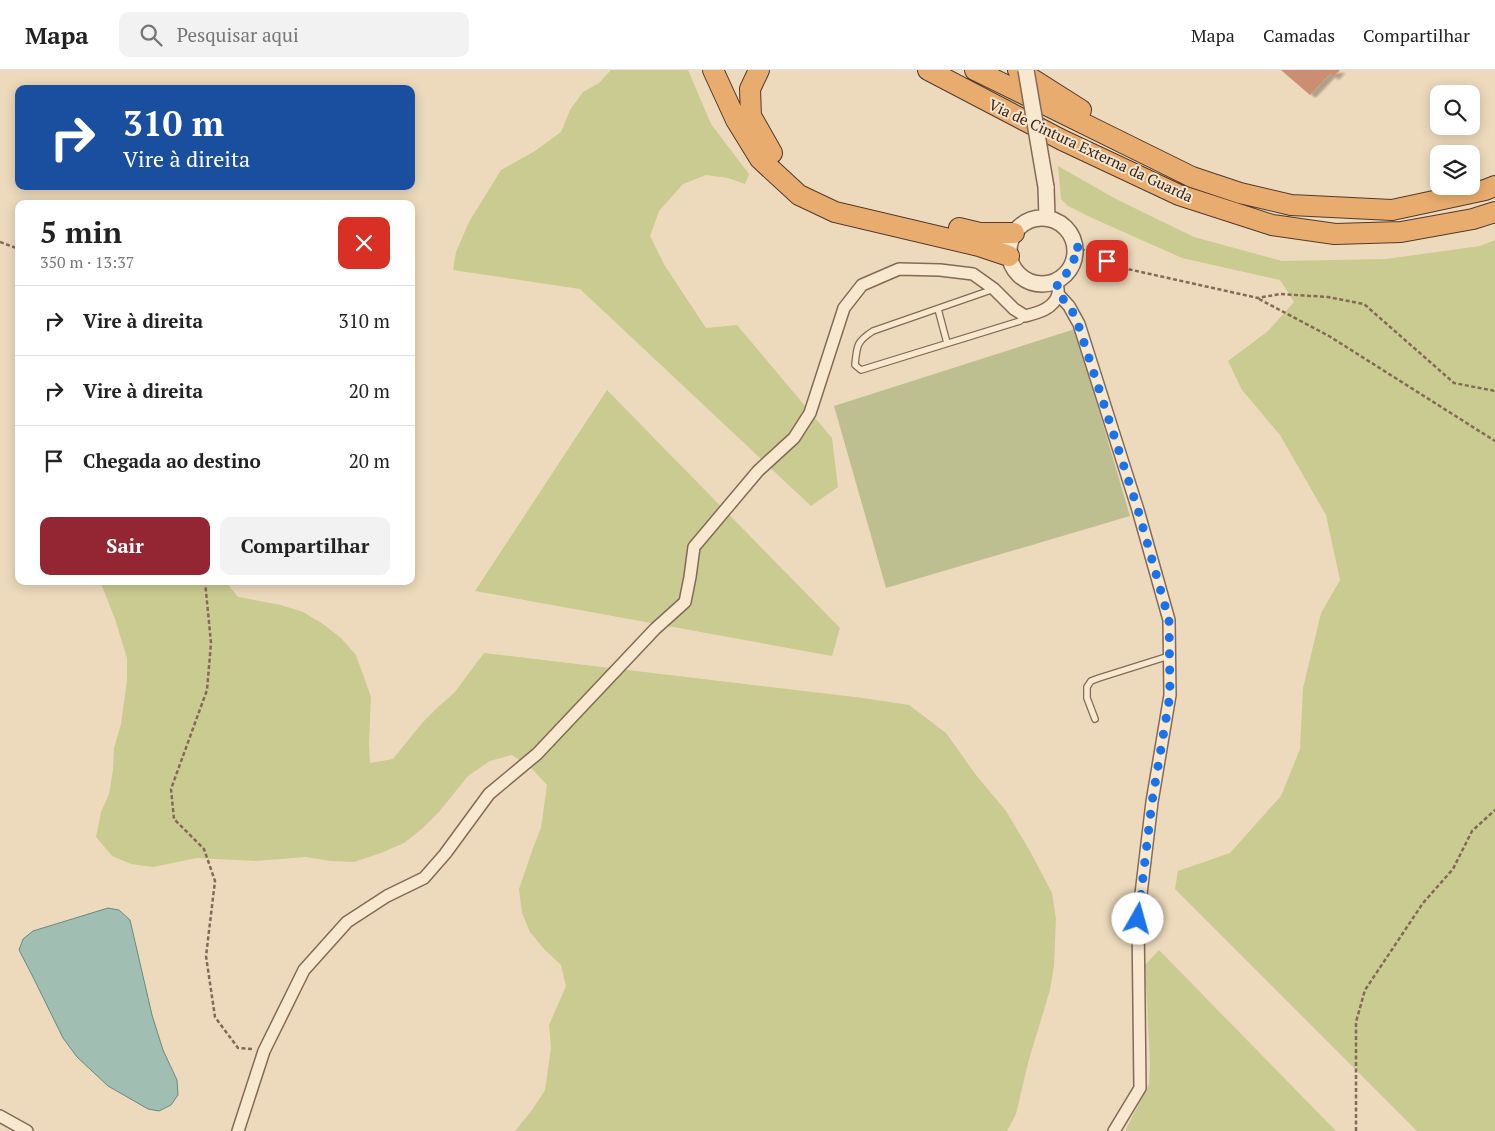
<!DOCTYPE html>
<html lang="pt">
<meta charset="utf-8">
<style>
:root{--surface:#fff;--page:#f2f2f2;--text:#222;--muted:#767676;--line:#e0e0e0;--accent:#932632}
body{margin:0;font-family:"PT Serif",serif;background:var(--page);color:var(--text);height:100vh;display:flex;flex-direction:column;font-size:19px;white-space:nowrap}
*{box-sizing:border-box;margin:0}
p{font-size:16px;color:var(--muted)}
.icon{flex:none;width:28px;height:28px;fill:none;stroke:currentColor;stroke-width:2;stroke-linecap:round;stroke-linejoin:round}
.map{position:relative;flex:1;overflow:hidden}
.sheet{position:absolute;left:15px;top:130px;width:400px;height:385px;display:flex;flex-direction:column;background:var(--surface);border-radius:10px;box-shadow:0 2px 12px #0003}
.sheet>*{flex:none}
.hud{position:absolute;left:15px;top:15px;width:400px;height:105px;border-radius:10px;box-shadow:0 2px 12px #0003;background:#1a4fa0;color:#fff;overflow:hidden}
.fabs{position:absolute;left:1430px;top:15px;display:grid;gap:10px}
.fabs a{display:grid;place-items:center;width:50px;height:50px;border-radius:10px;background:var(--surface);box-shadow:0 2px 12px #0003;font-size:25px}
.pin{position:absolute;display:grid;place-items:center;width:42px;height:42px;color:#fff;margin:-21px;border-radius:10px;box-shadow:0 2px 8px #0006}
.me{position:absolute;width:55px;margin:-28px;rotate:7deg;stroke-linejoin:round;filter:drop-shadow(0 0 4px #0008)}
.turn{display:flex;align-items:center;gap:18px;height:105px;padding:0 25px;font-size:22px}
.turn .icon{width:65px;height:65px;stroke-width:2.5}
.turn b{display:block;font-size:35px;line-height:42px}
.round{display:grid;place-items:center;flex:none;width:52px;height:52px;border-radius:10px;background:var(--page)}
.head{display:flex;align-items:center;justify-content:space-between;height:85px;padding:0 25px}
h1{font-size:30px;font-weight:600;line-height:38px}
.primary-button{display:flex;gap:10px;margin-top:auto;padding:10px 25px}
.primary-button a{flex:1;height:58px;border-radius:10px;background:var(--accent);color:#fff;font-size:20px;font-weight:600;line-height:58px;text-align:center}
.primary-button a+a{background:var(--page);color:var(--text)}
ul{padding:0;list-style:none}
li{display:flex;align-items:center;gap:15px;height:70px;padding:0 25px;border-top:1px solid var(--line)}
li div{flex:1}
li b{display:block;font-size:19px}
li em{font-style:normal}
header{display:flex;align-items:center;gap:30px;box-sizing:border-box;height:70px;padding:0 25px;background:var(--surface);border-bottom:1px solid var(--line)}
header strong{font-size:24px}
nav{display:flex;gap:28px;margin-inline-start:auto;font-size:18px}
.search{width:350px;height:45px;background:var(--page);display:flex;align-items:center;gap:12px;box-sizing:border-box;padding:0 18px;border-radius:10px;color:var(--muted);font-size:19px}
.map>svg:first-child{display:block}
.green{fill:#cacb91}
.cemetery{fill:#bebf91}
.water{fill:#a0beb2;stroke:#688b7f}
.building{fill:#cc8e72;filter:url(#shadow)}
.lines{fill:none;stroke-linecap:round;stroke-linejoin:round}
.service-casing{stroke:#846a56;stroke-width:8}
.minor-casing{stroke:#846a56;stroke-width:14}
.tertiary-casing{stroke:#846a56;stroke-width:18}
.trunk-casing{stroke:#52392b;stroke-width:22}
.path{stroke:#846a56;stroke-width:2.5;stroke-dasharray:4 2.5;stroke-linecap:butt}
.service{stroke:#f8e8cf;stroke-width:5.5}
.minor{stroke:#f8e8cf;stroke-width:11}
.tertiary{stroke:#f8e8cf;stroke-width:15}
.trunk{stroke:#e8ad6e;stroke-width:20}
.tertiary-bridge-casing{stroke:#846a56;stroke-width:18;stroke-linecap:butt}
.tertiary-bridge{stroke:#f8e8cf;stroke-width:15}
.route{stroke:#1a73e8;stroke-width:9;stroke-dasharray:0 16.2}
.labels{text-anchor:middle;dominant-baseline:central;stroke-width:4;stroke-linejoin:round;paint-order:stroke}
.street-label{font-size:15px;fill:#34241b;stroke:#f5e5cc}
</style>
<header>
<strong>Mapa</strong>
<div class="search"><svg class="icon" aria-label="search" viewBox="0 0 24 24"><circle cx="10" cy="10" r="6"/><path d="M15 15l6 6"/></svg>Pesquisar aqui</div>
<nav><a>Mapa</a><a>Camadas</a><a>Compartilhar</a></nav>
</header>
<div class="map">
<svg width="1495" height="1061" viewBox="0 0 1495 1061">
<defs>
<filter id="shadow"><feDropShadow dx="5.5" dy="3" stdDeviation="1" flood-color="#0004"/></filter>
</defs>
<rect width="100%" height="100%" fill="#eddabc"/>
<path class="green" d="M611 0H688L711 54 749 104 745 114 728 108 706 105 683 114 659 141 650 166 665 196 706 258 737 255 832 368 838 417 811 436 580 219 453 200 456 182 469 152 501 100 535 81 561 62 570 40 583 22 599 13Z
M1058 96 1116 129 1194 167 1282 191 1386 189 1480 176 1495 170V1061H1417L1175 819 1178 801 1230 783 1281 726 1300 679 1303 618 1321 543 1340 510 1326 445 1280 365 1242 320 1228 291 1268 261 1294 232 1280 210 1182 188 1092 148 1068 136 1061 129Z
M607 320 840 558 832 586 475 521Z
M100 511H225L238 527 281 535 303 542 323 554 341 568 356 585 371 627 369 673 370 693 393 689 422 653 438 637 454 623 484 583 863 628 909 635 946 663 976 705 1006 741 1030 781 1052 823 1056 849 1054 896 1050 920 1028 993 1016 1044 1007 1061H515L532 1040 545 1020 551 978 549 955 566 916 561 895 544 879 530 862 522 843 519 819 533 778 541 758 547 715 532 699 512 685 490 691 468 706 439 742 423 758 404 773 381 783 354 792 330 791 306 787 256 791 197 788 153 797 131 794 112 786 96 767 101 742 109 724 113 700 114 678 121 654 127 610V588L115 549Z
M1159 880 1336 1061H1125L1149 1014 1150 993 1145 895Z"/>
<path class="cemetery" d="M1075 259 1130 446 886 518 834 336Z"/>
<path class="water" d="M108 838 119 840 130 850 152 945 163 980 177 1010 178 1025 171 1035 159 1041 148 1039 108 1016 77 987 63 968 33 907 19 880 23 869 33 861Z"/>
<path class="building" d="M1281 0H1340L1333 7 1330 4 1310 25Z"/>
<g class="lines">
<defs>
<path id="service" d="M994 219 873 261C856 272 857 276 855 295L861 300 1020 251 1025 246
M938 239 947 273
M1095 649 1087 628V617L1091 611 1099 608 1169 586"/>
<path id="minor" d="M1058 224 1069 236 1079 254 1138 440 1169 550 1170 625 1152 732 1138 849 1140 1018 1114 1061
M0 1046 27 1061
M238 1061 264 981 304 900 347 852 387 826 424 808 445 784 489 724 537 684 655 559 685 532 690 507 694 477 758 401 794 368 810 343 844 238 862 215 899 199 940 200 973 204 994 219 1014 239 1025 246C1037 243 1054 239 1058 224 1059 221 1057 215 1057 212"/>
<path id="tertiary" d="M1046 117 1047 148
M1009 181a33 33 0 1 1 66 0a33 33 0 1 1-66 0Z"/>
<path id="trunk" d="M713 0 736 50 760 89 799 125 835 142 979 176 1009 186
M759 0 750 19 751 46 772 83
M928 0 1062 70 1179 125 1272 155 1335 164 1401 162 1473 149 1495 142
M975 0 1192 107 1240 123 1291 135 1392 140 1485 120 1495 116
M1018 0 1081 40
M959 158 980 163H1014"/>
</defs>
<use href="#service" class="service-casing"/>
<use href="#minor" class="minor-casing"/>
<use href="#tertiary" class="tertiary-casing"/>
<use href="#trunk" class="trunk-casing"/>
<path class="path" d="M0 172 19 179
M1075 176 1123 198 1258 228 1280 224 1328 227 1364 234 1454 313 1495 321
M1259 229 1329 266 1495 371
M205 511 211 573 207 620 171 719 174 749 204 779 215 811 206 886 215 947 238 978 252 979
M1356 1061V952L1365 920 1423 833 1453 799 1472 761 1495 740"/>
<use href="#service" class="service"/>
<use href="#minor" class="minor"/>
<use href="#tertiary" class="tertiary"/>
<use href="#trunk" class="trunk"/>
<defs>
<path id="tertiary-bridge" d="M1026 0 1046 117"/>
</defs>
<use href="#tertiary-bridge" class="tertiary-bridge-casing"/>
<use href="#tertiary-bridge" class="tertiary-bridge"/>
</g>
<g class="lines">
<path class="route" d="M1107 191 1075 176C1076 193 1070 202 1057 212L1058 224 1070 236 1078 254 1138 440 1169 550 1170 625 1152 732 1138 849"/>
</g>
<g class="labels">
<g class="street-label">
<text transform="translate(1091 80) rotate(25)">Via de Cintura Externa da Guarda</text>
</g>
</g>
</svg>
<div class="fabs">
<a><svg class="icon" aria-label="search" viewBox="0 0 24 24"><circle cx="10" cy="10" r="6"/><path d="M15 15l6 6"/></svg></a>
<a><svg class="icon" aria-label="layers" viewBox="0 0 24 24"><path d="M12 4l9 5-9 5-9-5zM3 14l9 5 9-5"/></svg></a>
</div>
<div class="pin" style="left:1107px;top:191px;background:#d93025"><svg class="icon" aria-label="arrive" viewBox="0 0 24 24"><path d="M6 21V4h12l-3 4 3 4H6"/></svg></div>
<svg class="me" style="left:1138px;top:849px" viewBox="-20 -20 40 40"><circle r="19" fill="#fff"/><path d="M0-13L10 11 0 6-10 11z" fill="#1a73e8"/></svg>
<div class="hud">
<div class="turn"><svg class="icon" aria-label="right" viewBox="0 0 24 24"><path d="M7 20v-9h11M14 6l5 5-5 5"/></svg><div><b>310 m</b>Vire à direita</div></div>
</div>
<section class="sheet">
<div class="head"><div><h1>5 min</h1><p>350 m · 13:37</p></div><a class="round" style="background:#d93025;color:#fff"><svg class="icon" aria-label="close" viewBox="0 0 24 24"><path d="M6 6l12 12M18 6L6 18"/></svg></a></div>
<ul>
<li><svg class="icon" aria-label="right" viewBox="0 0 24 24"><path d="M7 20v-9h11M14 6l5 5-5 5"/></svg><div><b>Vire à direita</b></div><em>310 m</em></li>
<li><svg class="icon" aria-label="right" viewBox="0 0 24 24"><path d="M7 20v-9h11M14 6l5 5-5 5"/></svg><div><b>Vire à direita</b></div><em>20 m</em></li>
<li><svg class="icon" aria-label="arrive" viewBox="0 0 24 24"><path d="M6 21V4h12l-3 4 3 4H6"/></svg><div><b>Chegada ao destino</b></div><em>20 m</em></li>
</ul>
<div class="primary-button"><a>Sair</a><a>Compartilhar</a></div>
</section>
</div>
